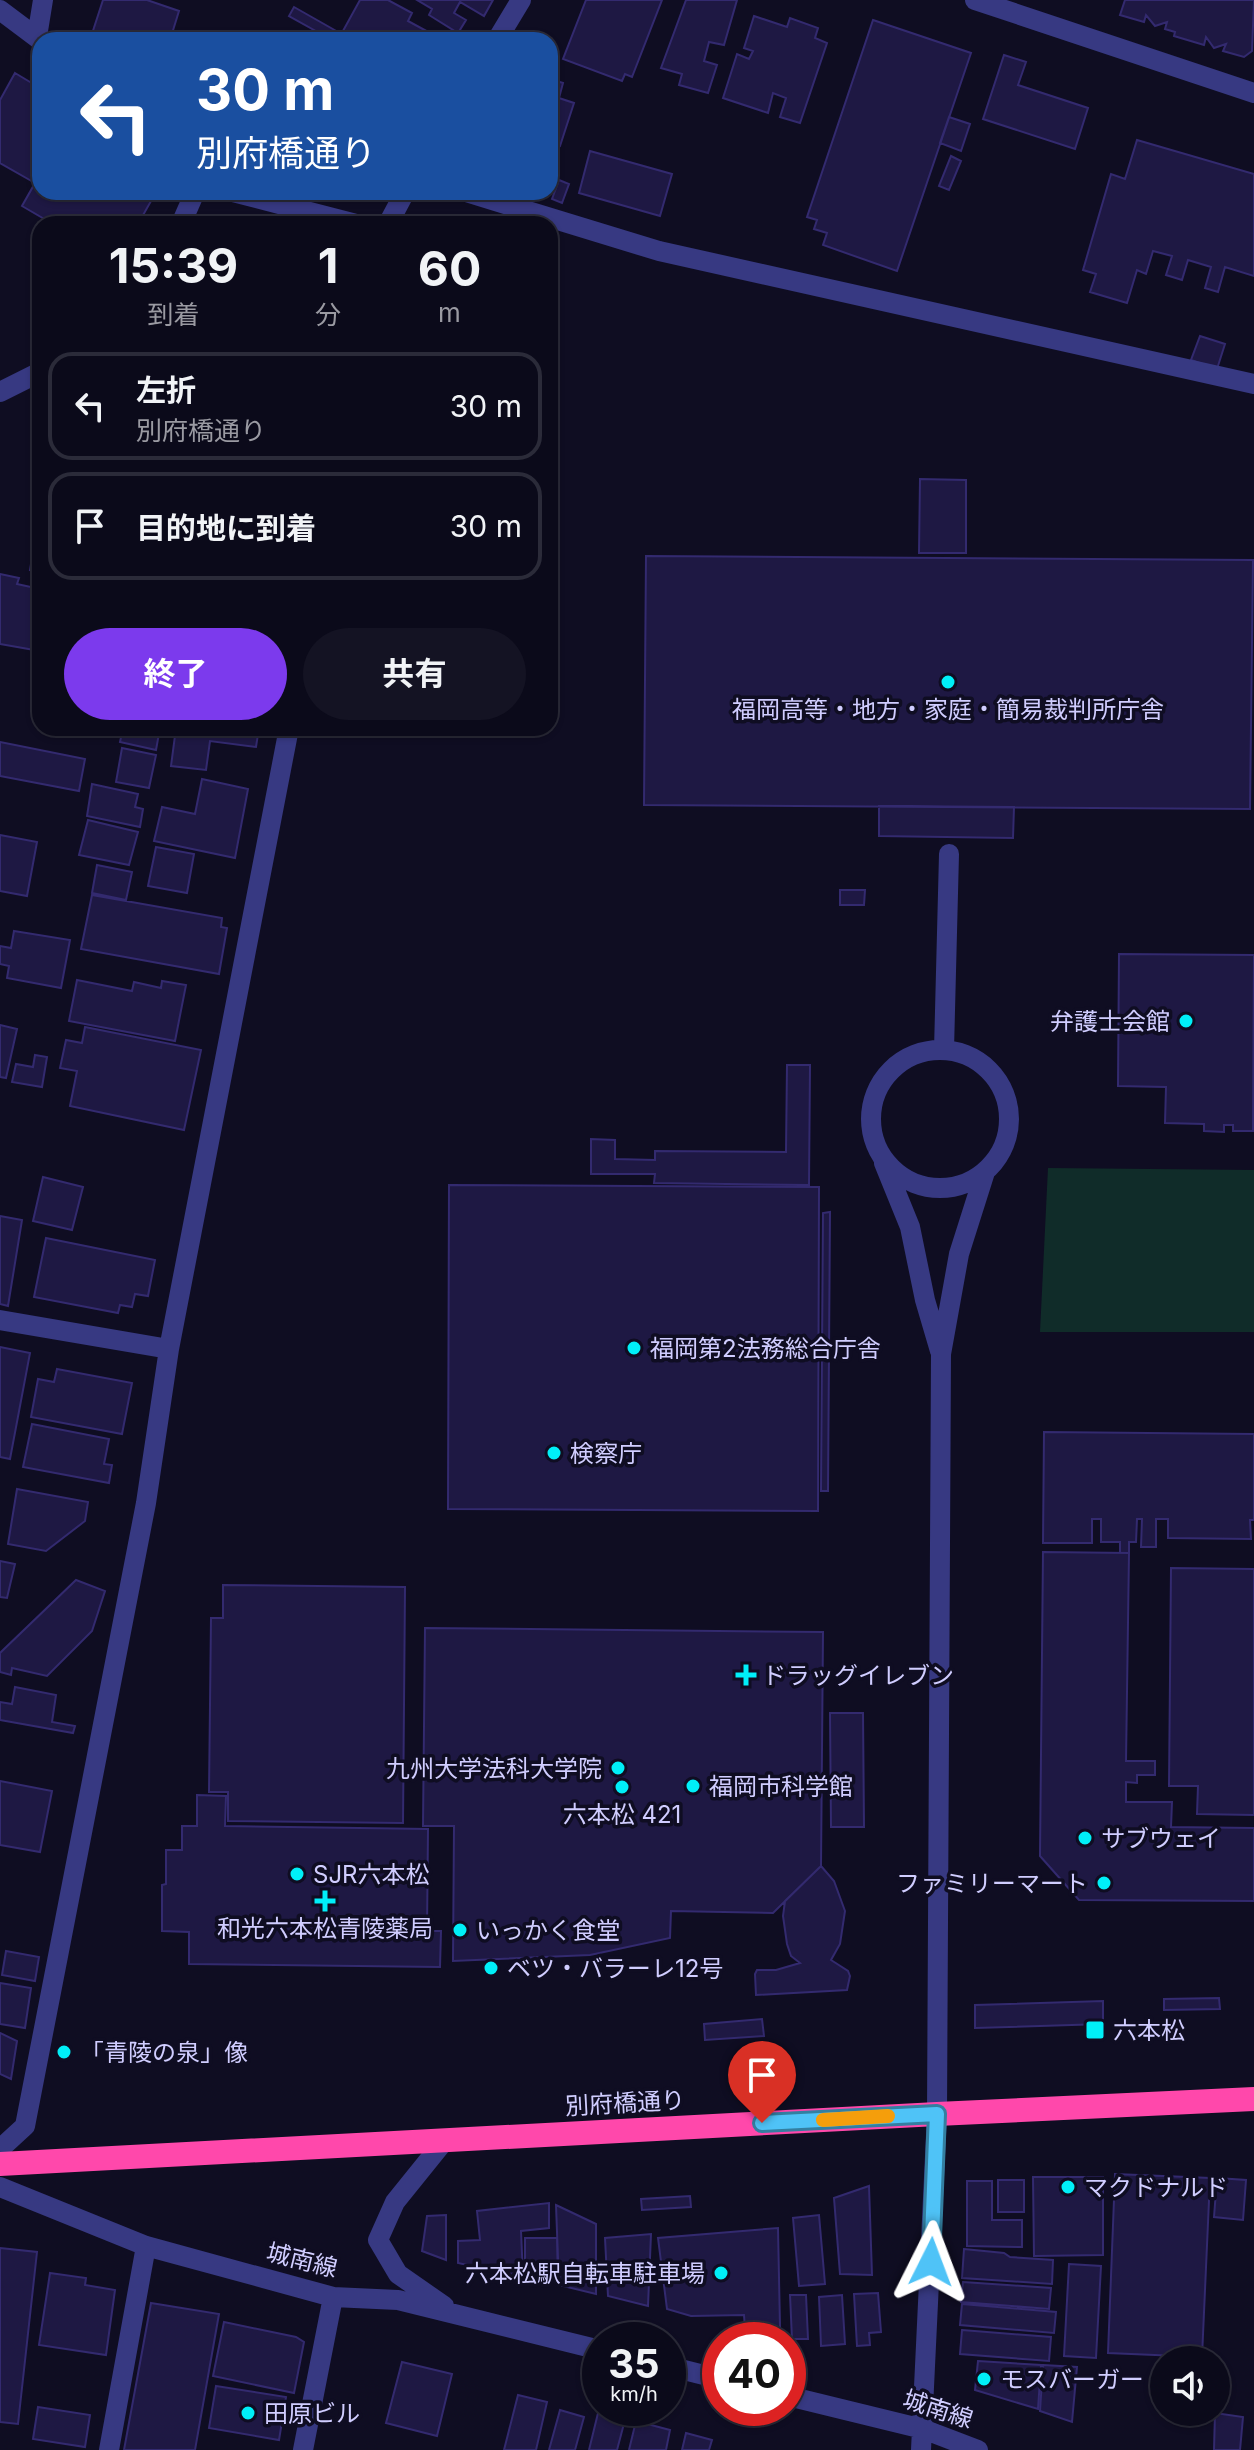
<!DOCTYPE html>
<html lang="ja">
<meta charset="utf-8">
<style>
:root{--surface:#0b0a1a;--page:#141323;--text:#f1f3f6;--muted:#9a9aa2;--line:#2b2b39;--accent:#7c3aed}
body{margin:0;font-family:Inter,"Noto Sans JP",sans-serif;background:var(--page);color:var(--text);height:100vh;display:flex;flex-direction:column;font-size:30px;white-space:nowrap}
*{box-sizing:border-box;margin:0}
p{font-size:26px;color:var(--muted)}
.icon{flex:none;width:44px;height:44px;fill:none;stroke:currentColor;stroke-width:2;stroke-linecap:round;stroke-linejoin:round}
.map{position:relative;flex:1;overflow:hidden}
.details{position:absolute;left:32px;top:216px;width:526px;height:520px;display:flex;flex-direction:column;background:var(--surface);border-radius:24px;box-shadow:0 2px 6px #0004,0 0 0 2px var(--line)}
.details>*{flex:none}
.banner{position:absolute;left:32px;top:32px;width:526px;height:168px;border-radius:24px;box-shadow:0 2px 6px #0004,0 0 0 2px var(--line);background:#1a4fa0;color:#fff;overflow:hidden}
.tools{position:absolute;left:1150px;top:2346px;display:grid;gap:16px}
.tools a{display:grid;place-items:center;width:80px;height:80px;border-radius:50%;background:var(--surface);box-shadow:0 2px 6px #0004,0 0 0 2px var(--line);font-size:40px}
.speed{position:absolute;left:582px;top:2322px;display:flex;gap:16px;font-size:40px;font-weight:700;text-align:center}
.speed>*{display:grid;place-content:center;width:104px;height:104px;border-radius:50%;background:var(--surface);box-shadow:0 2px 6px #0004,0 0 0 2px var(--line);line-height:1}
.speed small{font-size:20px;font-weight:400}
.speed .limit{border:12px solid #d22;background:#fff;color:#111}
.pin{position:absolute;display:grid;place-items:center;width:68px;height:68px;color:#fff;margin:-82px -34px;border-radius:50% 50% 50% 0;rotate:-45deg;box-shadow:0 0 8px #0007}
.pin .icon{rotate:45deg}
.me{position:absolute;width:88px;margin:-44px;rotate:3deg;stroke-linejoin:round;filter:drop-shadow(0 0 6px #0008)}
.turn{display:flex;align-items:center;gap:28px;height:168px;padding:0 32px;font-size:36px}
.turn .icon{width:104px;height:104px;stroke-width:2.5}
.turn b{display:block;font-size:56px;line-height:68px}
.eta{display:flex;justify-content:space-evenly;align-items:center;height:136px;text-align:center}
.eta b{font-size:48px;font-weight:700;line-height:56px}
.button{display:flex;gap:16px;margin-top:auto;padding:16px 32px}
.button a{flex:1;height:92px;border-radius:48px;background:var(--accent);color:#fff;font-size:32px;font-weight:700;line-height:92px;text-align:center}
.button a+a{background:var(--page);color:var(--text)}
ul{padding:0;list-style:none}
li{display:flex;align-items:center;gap:24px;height:108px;margin:0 16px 12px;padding:0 16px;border:4px solid var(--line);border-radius:24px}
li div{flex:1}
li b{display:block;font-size:30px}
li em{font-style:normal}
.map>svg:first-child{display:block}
.green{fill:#102c29}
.building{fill:#1e1843;stroke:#332a6f;stroke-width:2}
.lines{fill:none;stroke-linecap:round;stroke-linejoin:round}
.minor{stroke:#373982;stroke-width:20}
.highway{stroke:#ff48ab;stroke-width:24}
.route-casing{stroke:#337fa1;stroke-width:20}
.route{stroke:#4fc3f7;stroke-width:14}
.slow{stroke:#f59e0b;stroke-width:14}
.poi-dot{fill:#00eff8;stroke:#0f0d22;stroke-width:3}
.labels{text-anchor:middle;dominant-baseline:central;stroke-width:7;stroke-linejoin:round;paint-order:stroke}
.poi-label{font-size:24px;fill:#d0cdff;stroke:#0f0d22;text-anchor:start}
.street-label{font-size:24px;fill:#d0cdff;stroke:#0f0d22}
</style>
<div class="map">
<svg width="1254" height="2450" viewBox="0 0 1254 2450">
<rect width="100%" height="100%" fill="#0f0d22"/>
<path class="green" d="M1048 1168 1254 1170V1332H1040Z"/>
<path class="building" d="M103 0H147L179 11 170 40H90Z
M360 0H388L412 13 408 21 432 34 429 40H338Z
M417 0H493L484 16 460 2 454 13 466 20 458 33 429 15 432 9Z
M586 0H662L632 77 625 74 622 81 563 59Z
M686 0H737L724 45 709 42 704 61 717 65 708 93 679 85 682 74 661 68Z
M1125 0H1254L1252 51 1244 57 1223 51 1226 44 1214 48 1206 37 1204 45 1174 36 1175 32 1165 29 1167 22 1155 26 1146 15 1144 22 1120 15Z
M294 7 338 32 332 40 289 16Z
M754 16 787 27 790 18 818 28 815 38 827 43 800 123 780 117 786 98 773 93 768 113 723 98 737 54 749 59 753 51 744 48Z
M873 20 971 53 897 271 823 245 827 233 814 229 817 220 807 217Z
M1004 55 1026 62 1018 85 1088 108 1075 149 983 119Z
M15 73 40 88V192H151L155 194 138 224H53L22 206 35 183 0 163V100Z
M550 79 563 83 559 98 574 103 560 146 550 142Z
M949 117 970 124 961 151 940 143Z
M1137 140 1254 174V276L1225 267 1218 292 1205 288 1211 267 1188 260 1182 280 1166 275 1172 256 1153 251 1146 274 1137 270 1127 303 1090 292 1096 274 1083 270 1111 174 1125 179Z
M590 151 672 174 660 216 579 193Z
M951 156 961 161 949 190 939 186Z
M559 180 569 184 562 203 552 199Z
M1200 336 1225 344 1217 369 1191 360Z
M920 479 966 480V553H919Z
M39 514H40V571L30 570Z
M646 556 1253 560 1250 809 644 805Z
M0 574 19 578 17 584 40 589V651L0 644Z
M123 728H160L156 750 120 742Z
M176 728H259L256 747 210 741 206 770 171 766Z
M0 742 85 759 79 791 0 776Z
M122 748 156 755 149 788 116 782Z
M202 779 248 789 235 858 154 841 162 807 195 814Z
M92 784 138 794 135 807 143 809 140 827 87 816Z
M879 806 1014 807 1013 838 879 836Z
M88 820 138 832 129 865 79 855Z
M0 835 37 842 27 896 0 891Z
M156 847 194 854 187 893 148 886Z
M97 865 132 872 126 900 92 893Z
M840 890H865L864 905H840Z
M92 895 222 918 221 927 227 928 219 974 81 949Z
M14 931 70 940 61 988 7 978 9 966 0 964V946L11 948Z
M1119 954 1254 955 1253 1131H1233V1125H1224V1132L1204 1131V1124L1165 1123 1166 1087 1118 1086Z
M77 980 132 991 134 982 161 988 162 981 186 985 175 1041 69 1021Z
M0 1025 17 1029 6 1078 0 1077Z
M85 1027 201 1050 184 1130 70 1106 77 1071 60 1068 66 1040 82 1043Z
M35 1055 47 1057 42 1087 12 1082 16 1064 33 1067Z
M787 1065H810L809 1185 654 1183 655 1174H591V1139L615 1140V1159L655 1160V1151L786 1152Z
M43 1177 83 1187 72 1230 33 1221Z
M449 1185 819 1187 818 1511 448 1509Z
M830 1212 828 1491H821L823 1213Z
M0 1216 22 1220 8 1306 0 1304Z
M46 1238 155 1260 148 1296 135 1294 132 1307 120 1305 118 1313 34 1297Z
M0 1347 30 1353 10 1459 0 1457Z
M57 1369 132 1383 122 1434 31 1417 38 1379 54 1382Z
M32 1424 109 1439 104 1464 112 1465 109 1483 23 1467Z
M1044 1432 1254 1434V1520H1250L1251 1539 1168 1538V1519H1156V1547H1141L1142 1519H1137L1136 1542H1129V1553H1120V1542H1101V1519H1092V1543H1043Z
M17 1489 88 1502 85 1521 46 1551 8 1544Z
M1043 1552 1129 1553 1126 1761H1155V1775H1137V1783L1126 1782V1802H1172L1171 1827 1254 1828V1901L1079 1900 1040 1856Z
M0 1561 15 1564 7 1598 0 1597Z
M1171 1568 1254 1569V1815L1197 1814 1198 1786H1169Z
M76 1580 105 1591 92 1631 47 1676 12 1668 11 1675 0 1672V1653Z
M223 1585 405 1587 403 1823 228 1821V1792H209L211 1618H223Z
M425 1628 823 1632 821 1866 773 1913 671 1911 670 1938 590 1955 453 1961 454 1826H423Z
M15 1687 56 1695 52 1722 75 1726 73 1733 0 1720V1702L12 1704Z
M830 1713H863L864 1827H831Z
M0 1781 52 1791 40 1852 0 1845Z
M197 1795 226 1796 225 1826 428 1829 427 1931H441L440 1967 189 1964V1932L162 1931V1885L166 1884V1850H182V1826H197Z
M821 1866 834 1881 845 1911 840 1944 831 1960 848 1971 850 1976 847 1990 756 1995 755 1974 757 1970H776L800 1963 791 1956 787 1944 783 1916 785 1901Z
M6 1951 39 1957 35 1981 2 1975Z
M0 1983 31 1988 25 2028 0 2024Z
M1219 1998 1220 2009 1164 2010V1999Z
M1103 2001V2024L975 2028V2005Z
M762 2019 764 2036 705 2040 704 2024Z
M0 2033 17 2041 11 2079 0 2074Z
M1115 2174 1210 2178 1202 2357 1108 2353Z
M1033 2177H1103V2255L1034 2256Z
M1217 2178 1246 2180 1243 2220 1214 2217Z
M998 2180H1024V2212H998Z
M967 2181H992V2220H1022V2247L967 2246Z
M869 2186 872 2275 840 2274 834 2198Z
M690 2196 691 2207 642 2210 641 2199Z
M549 2203V2228L521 2231 523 2277 458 2263V2241L480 2240 477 2211Z
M556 2205 596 2224V2294L559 2285Z
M446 2215V2260L422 2251 427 2216Z
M819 2215 825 2284 799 2286 793 2218Z
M778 2228 780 2327 745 2329 744 2315 691 2316 667 2309 658 2238Z
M651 2234 648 2306 608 2296 605 2238Z
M525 2238H557L558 2282 525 2274Z
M0 2248 37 2252 18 2424 0 2422Z
M964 2249 1004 2253 1010 2257 1053 2260 1052 2284 962 2278Z
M1069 2264 1101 2266 1096 2358 1064 2356Z
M50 2273 86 2278 85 2285 115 2290 106 2355 39 2345Z
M963 2282 1051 2288 1049 2309 961 2302Z
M878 2293 881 2332 869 2333 870 2345 857 2346 854 2294Z
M790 2295H806L808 2339H792Z
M842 2295 845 2344 821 2346 819 2297Z
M151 2303 219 2314 195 2450H124Z
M962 2304 1056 2312 1054 2333 960 2325Z
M224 2322 296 2337 304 2342 294 2393 213 2376Z
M962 2330 1051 2337 1049 2361 960 2354Z
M978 2361 1041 2365 1038 2409 975 2390Z
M402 2362 452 2374 437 2436 386 2423Z
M1043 2365 1077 2367 1072 2422 1040 2411Z
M216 2386 286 2397 279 2440 209 2428Z
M518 2395 547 2402 536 2450H504Z
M38 2407 90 2415 85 2447 33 2439Z
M599 2409 626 2416 617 2450H589Z
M560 2410 584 2417 575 2450H549Z
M1215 2413 1243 2417 1240 2450H1214Z
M636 2421 670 2430 666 2450H629Z
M686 2433 712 2440 709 2450H682Z"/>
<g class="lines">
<path class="minor" d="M975 0 1254 93
M0 10 40 40
M37 37 43 0
M497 40 521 0
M233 192 356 224
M466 192 659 251 1254 384
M181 224 195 192
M388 224 405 192
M0 392 40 372
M871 1119a69 69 0 1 1 138 0a69 69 0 1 1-138 0Z
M944 1050 949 854
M884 1163 910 1227 925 1300 940 1351
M0 1320 169 1349
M0 2149 25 2126 146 1503 169 1349 289 728
M0 2187 146 2246 333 2297 398 2300 600 2350
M444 2306 398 2274 378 2240 395 2202 445 2140
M668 2366 720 2379
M788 2396 923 2429 978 2450
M109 2450 146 2246
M303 2450 333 2297
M921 2450 937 2114 941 1354 959 1254 985 1172"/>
<path class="highway" d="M0 2164 937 2114 1254 2099"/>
</g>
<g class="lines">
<defs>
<path id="route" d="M762 2123 937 2114 931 2262"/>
</defs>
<use href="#route" class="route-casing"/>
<use href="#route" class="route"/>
<path class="slow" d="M823 2120 888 2116"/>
</g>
<g class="poi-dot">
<circle cx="948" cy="682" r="8"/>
<circle cx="1186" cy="1021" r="8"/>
<circle cx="634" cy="1348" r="8"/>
<circle cx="554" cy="1453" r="8"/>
<path d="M742 1663h8v8h8v8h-8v8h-8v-8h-8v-8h8z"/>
<circle cx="618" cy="1768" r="8"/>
<circle cx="693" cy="1786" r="8"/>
<circle cx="622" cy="1787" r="8"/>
<circle cx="1085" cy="1838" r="8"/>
<circle cx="297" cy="1874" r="8"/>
<circle cx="1104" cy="1883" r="8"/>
<path d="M321 1889h8v8h8v8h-8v8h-8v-8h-8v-8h8z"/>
<circle cx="460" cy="1930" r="8"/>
<circle cx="491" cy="1968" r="8"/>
<rect x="1085" y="2020" width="20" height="20" rx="4"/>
<circle cx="64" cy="2052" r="8"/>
<circle cx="1068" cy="2187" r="8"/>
<circle cx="721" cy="2273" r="8"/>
<circle cx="984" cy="2379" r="8"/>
<circle cx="248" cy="2413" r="8"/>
</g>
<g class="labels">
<g class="poi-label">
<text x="948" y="709" text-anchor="middle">福岡高等・地方・家庭・簡易裁判所庁舎</text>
<text x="1170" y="1021" text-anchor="end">弁護士会館</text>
<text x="650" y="1348">福岡第2法務総合庁舎</text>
<text x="570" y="1453">検察庁</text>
<text x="762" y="1675">ドラッグイレブン</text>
<text x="602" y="1768" text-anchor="end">九州大学法科大学院</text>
<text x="709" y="1786">福岡市科学館</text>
<text x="622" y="1814" text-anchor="middle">六本松 421</text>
<text x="1101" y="1838">サブウェイ</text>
<text x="313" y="1874">SJR六本松</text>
<text x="1088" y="1883" text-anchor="end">ファミリーマート</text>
<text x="325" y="1928" text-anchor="middle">和光六本松青陵薬局</text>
<text x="476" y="1930">いっかく食堂</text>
<text x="507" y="1968">ベツ・バラーレ12号</text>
<text x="1113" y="2030">六本松</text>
<text x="80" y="2052">「青陵の泉」像</text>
<text x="1084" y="2187">マクドナルド</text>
<text x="705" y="2273" text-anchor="end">六本松駅自転車駐車場</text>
<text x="1000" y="2379">モスバーガー</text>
<text x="264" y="2413">田原ビル</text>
</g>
<g class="street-label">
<text transform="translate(625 2103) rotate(-3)">別府橋通り</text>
<text transform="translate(302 2260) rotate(14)">城南線</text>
<text transform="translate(938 2409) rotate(18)">城南線</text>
</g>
</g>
</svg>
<div class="tools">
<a><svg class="icon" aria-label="sound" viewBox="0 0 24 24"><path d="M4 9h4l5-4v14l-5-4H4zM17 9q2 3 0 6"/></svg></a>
</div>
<div class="speed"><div>35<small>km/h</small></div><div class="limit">40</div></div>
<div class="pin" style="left:762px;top:2123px;background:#d93025"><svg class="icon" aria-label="arrive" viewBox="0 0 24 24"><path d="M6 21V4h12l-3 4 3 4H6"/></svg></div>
<svg class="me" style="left:931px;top:2262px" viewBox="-20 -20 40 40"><path d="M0-17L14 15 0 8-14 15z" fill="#4fc3f7" stroke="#fff" stroke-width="4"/></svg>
<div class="banner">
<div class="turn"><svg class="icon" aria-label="left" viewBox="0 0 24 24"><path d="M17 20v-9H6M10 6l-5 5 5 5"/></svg><div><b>30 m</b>別府橋通り</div></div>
</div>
<section class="details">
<div class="eta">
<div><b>15:39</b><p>到着</p></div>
<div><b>1</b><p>分</p></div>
<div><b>60</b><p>m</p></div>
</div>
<ul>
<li><svg class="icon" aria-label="left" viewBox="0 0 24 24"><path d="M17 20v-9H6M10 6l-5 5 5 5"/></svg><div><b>左折</b><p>別府橋通り</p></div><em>30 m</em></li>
<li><svg class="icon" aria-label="arrive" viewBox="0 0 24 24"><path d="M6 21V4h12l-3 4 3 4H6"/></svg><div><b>目的地に到着</b></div><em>30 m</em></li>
</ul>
<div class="button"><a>終了</a><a>共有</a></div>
</section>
</div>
